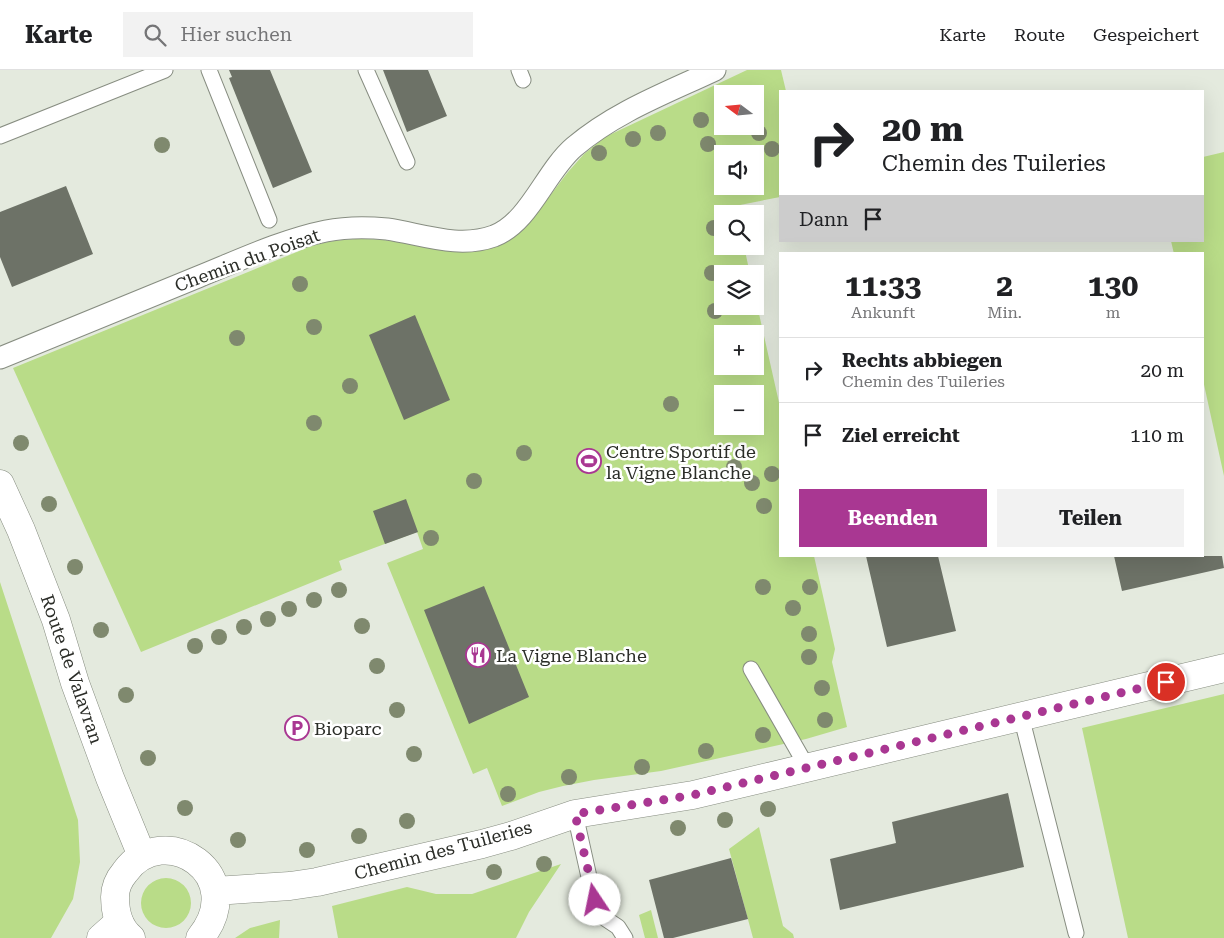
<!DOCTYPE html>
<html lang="de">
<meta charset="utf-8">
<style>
:root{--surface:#fff;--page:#f2f2f2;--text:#202124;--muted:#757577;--line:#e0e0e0;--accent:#a93792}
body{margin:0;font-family:"Roboto Serif",serif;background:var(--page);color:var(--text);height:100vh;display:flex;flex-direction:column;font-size:19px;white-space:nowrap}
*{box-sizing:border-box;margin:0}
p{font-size:16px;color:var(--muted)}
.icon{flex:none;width:28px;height:28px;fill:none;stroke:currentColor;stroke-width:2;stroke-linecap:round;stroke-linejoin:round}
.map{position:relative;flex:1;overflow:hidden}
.details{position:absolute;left:779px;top:182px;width:425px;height:305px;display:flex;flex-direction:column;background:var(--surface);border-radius:0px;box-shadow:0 5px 20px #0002}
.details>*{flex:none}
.hud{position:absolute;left:779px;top:20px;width:425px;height:152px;border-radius:0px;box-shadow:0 5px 20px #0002;background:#fff;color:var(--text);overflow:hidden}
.needle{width:32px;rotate:286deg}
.tools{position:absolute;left:714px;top:15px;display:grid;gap:10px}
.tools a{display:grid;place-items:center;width:50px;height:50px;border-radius:0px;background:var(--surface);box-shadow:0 5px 20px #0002;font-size:25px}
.pin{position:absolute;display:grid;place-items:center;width:42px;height:42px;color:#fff;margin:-21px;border:2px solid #fff;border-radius:50%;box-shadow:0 1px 5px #0007}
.me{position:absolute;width:55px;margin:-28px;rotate:349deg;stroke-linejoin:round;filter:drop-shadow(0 0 4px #0008)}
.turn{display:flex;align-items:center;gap:18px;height:105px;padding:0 20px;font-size:22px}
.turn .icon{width:65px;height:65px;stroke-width:2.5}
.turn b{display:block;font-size:35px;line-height:42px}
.then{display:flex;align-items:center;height:48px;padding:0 20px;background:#0003;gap:10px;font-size:19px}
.eta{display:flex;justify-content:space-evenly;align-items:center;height:85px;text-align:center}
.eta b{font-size:30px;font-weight:700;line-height:35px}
.button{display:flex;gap:10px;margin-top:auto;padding:10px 20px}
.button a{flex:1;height:58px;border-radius:0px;background:var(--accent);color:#fff;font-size:20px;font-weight:700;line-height:58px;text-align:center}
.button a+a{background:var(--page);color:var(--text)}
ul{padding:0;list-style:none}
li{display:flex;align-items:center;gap:15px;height:65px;padding:0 20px;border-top:1px solid var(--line)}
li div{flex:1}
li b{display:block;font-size:19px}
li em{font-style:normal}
header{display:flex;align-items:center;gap:30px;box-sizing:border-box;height:70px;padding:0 25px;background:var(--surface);border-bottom:1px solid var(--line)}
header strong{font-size:24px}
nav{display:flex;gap:28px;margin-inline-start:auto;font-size:18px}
.search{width:350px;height:45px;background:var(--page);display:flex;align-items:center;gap:12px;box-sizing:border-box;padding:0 18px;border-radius:0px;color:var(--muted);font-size:19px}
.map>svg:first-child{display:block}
.green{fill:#b9dc88;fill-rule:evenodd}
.building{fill:#6d7267}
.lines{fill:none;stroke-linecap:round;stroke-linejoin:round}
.service-casing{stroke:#878d81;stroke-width:17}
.pedestrian-casing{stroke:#878d81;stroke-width:23}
.minor-casing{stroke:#878d81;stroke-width:29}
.tertiary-casing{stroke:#878d81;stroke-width:29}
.service{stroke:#fff;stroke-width:15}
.pedestrian{stroke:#fff;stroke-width:21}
.minor{stroke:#fff;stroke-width:28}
.tertiary{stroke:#fff;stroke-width:28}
.tree{fill:#7f896e}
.route{stroke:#a93792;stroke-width:9;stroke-dasharray:0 16.2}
.labels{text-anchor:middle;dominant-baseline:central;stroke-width:5;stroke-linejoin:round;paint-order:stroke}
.street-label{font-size:18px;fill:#2b2d28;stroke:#fff}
.poi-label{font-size:18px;fill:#2b2d28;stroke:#fff;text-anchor:start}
</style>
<header>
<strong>Karte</strong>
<div class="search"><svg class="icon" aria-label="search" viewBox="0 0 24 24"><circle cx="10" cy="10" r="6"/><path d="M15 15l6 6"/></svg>Hier suchen</div>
<nav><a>Karte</a><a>Route</a><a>Gespeichert</a></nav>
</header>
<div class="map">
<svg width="1224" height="868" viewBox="0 0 1224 868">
<rect width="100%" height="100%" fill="#e4eade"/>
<path class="green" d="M747 0H781L786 21H780V127L735 136 736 144H722V176H744L750 204H722V236H755V226L780 337V486H814L835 579 832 592 847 657 806 669 661 701 594 710 563 716 539 722 502 736 487 698 473 704 387 493 423 479 417 462 339 491 342 500 141 582 13 298 309 177C333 169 359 168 384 170 437 175 481 199 526 157L568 102 584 84 605 67ZM722 24H755V56H722ZM722 84H755V116H722ZM722 264H755V296H722ZM722 324H755V356H722Z
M1224 82V406L1203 310 1202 184H1174L1171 171H1202L1203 87Z
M0 512 78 750 80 792 73 829 51 868H0Z
M1224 624V868H1128L1082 658Z
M759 757 783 856 793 864 794 868H753L729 779Z
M561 794 529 842 516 868H338L332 836 407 817 436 824H472Z
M141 833a25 25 0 1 1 50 0a25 25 0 1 1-50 0Z
M651 840 658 868H645L639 845Z
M280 850 279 868H235L250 858Z"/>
<path class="building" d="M229 0H270L312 102 273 118 229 8 232 7Z
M383 0H428L447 46 407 62Z
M66 116 93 184 12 217 0 187V142Z
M415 245 450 330 404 350 369 265Z
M406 429 418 462 385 474 373 441Z
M866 486H938L956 561 887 577Z
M1114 486H1222L1224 498 1122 521Z
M484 516 529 627 469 654 424 540Z
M1008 723 1024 797 840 840 830 789 896 773 892 752Z
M731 788 748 849 673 868H664L649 810Z"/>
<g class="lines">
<defs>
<path id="service" d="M209 0 269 150
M366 0 407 92
M519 0 523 10
M0 66 165 0
M751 599 807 697
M1021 646 1076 863
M575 744 597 843 618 857 625 868"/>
<path id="pedestrian" d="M0 288C66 261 132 234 198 207 240 190 282 170 326 161 346 157 367 157 387 159 422 164 458 179 494 166 530 152 545 102 574 77 615 42 666 23 715 0"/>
<path id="minor" d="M101 868 119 852"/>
<path id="tertiary" d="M0 414 21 460 56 550 75 613 110 708 142 786
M215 821 290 816 317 812 482 774 511 766 575 744 693 725 1224 598
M131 868C119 858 115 842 115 827 115 818 119 809 125 802 164 748 251 805 200 868"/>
</defs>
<use href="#service" class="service-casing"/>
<use href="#pedestrian" class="pedestrian-casing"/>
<use href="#minor" class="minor-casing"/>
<use href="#tertiary" class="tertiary-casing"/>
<use href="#service" class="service"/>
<use href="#pedestrian" class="pedestrian"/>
<use href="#minor" class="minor"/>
<use href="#tertiary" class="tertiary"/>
</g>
<g class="tree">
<circle cx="701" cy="50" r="8"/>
<circle cx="658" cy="63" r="8"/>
<circle cx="759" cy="63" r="8"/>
<circle cx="633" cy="69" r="8"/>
<circle cx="708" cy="74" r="8"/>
<circle cx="162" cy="75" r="8"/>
<circle cx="772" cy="79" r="8"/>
<circle cx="599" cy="83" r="8"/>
<circle cx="714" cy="158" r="8"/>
<circle cx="712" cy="203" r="8"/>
<circle cx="300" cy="214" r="8"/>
<circle cx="715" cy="241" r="8"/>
<circle cx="314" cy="257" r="8"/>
<circle cx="237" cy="268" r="8"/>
<circle cx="350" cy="316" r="8"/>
<circle cx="671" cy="334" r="8"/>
<circle cx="314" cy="353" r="8"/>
<circle cx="21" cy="373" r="8"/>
<circle cx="524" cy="383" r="8"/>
<circle cx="734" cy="397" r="8"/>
<circle cx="772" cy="404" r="8"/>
<circle cx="474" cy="411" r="8"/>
<circle cx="752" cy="413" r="8"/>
<circle cx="49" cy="434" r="8"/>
<circle cx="764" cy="436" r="8"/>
<circle cx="431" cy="468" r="8"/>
<circle cx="75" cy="497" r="8"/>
<circle cx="763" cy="517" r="8"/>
<circle cx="810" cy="517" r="8"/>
<circle cx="339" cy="520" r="8"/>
<circle cx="314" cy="530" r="8"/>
<circle cx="793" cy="538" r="8"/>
<circle cx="289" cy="539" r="8"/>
<circle cx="268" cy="549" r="8"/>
<circle cx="362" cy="556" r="8"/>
<circle cx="244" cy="557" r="8"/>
<circle cx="101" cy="560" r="8"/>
<circle cx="809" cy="564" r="8"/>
<circle cx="219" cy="567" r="8"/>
<circle cx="195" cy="576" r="8"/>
<circle cx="809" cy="587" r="8"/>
<circle cx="377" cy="596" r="8"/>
<circle cx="822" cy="618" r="8"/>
<circle cx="126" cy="625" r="8"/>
<circle cx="397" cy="640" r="8"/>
<circle cx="825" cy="650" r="8"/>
<circle cx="763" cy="665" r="8"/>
<circle cx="706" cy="681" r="8"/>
<circle cx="414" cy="684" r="8"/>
<circle cx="148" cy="688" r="8"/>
<circle cx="642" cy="697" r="8"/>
<circle cx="569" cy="707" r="8"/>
<circle cx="508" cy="724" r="8"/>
<circle cx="185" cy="738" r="8"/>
<circle cx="768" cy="739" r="8"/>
<circle cx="725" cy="750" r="8"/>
<circle cx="407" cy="751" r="8"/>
<circle cx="678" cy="758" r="8"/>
<circle cx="359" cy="766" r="8"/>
<circle cx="238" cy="770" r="8"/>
<circle cx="307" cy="780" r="8"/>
<circle cx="544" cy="794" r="8"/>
<circle cx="494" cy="802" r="8"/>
</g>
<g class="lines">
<path class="route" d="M595 830 575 744 693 725 1166 612"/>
</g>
<defs>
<symbol id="stadium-ring" viewBox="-11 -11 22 22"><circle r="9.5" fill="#fff" stroke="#a93792" stroke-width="1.5"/><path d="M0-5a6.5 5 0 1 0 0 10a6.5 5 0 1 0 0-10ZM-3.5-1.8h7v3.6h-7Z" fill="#a93792"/></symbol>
<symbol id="restaurant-ring" viewBox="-11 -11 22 22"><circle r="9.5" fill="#fff" stroke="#a93792" stroke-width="1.5"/><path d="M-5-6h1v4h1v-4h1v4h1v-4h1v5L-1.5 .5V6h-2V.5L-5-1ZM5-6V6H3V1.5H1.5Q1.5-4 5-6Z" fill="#a93792"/></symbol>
<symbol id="parking-ring" viewBox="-11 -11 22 22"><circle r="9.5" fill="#fff" stroke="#a93792" stroke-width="1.5"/><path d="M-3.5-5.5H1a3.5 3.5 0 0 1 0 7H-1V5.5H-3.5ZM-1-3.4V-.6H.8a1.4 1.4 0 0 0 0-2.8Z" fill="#a93792"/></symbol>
</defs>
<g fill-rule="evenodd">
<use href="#stadium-ring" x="575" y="377" width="28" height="28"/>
<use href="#restaurant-ring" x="464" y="571" width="28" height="28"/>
<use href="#parking-ring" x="283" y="644" width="28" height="28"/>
</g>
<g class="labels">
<g class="street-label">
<text transform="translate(247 190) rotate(-20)">Chemin du Poisat</text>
<text transform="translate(72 599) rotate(71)">Route de Valavran</text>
<text transform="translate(443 780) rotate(-15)">Chemin des Tuileries</text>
</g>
<g class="poi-label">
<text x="606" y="381">Centre Sportif de<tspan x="606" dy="21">la Vigne Blanche</tspan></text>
<text x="496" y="585">La Vigne Blanche</text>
<text x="314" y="658">Bioparc</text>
</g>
</g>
</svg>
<div class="tools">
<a><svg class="needle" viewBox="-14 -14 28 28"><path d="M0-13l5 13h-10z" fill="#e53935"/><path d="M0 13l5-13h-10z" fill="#757577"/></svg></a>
<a><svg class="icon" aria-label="sound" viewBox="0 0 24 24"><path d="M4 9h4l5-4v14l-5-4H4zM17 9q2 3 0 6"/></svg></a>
<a><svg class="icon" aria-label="search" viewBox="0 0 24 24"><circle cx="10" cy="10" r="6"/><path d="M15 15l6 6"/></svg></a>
<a><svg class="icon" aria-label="layers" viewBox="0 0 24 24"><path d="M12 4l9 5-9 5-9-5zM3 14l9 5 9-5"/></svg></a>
<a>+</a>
<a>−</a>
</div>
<div class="pin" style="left:1166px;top:612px;background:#d93025"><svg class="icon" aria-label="arrive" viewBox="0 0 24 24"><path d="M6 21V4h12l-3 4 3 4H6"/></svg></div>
<svg class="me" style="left:595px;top:830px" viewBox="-20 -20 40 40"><circle r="19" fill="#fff"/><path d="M0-13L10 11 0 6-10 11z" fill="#a93792"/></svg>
<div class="hud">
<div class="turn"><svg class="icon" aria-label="right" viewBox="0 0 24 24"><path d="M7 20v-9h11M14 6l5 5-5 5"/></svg><div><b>20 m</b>Chemin des Tuileries</div></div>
<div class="then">Dann<svg class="icon" aria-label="arrive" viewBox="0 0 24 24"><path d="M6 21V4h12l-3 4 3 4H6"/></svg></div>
</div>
<section class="details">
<div class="eta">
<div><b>11:33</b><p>Ankunft</p></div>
<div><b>2</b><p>Min.</p></div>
<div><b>130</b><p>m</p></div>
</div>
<ul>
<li><svg class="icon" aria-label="right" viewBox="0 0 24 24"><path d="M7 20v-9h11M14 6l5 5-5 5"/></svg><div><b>Rechts abbiegen</b><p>Chemin des Tuileries</p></div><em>20 m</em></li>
<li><svg class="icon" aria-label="arrive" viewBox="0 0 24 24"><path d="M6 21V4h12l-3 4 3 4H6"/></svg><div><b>Ziel erreicht</b></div><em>110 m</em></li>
</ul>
<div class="button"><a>Beenden</a><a>Teilen</a></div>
</section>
</div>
